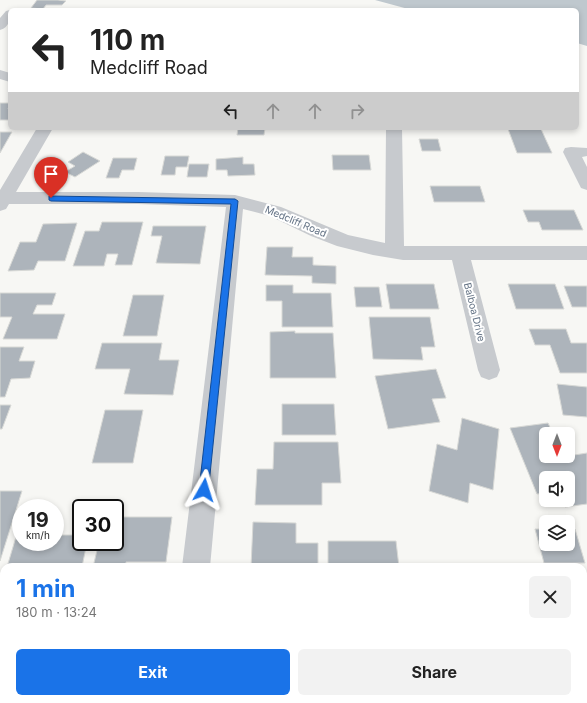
<!DOCTYPE html>
<meta charset="utf-8">
<style>
:root{--surface:#fff;--page:#f2f2f2;--text:#222;--muted:#767676;--accent:#1a73e8}
body{margin:0;font-family:Inter,sans-serif;background:var(--page);color:var(--text);height:100vh;display:flex;flex-direction:column;font-size:15px;white-space:nowrap}
*{box-sizing:border-box;margin:0}
p{font-size:13px;color:var(--muted)}
.icon{flex:none;width:22px;height:22px;fill:none;stroke:currentColor;stroke-width:2;stroke-linecap:round;stroke-linejoin:round}
.map{position:relative;flex:1;overflow:hidden}
.drawer{position:absolute;left:0px;top:563px;width:587px;height:140px;display:flex;flex-direction:column;background:var(--surface);border-radius:12px 12px 0 0;box-shadow:0 2px 6px #0003}
.drawer>*{flex:none}
.hud{position:absolute;left:8px;top:8px;width:571px;height:122px;border-radius:6px;box-shadow:0 2px 6px #0003;background:#fff;color:var(--text);overflow:hidden}
.needle{width:26px;rotate:180deg}
.controls{position:absolute;left:539px;top:427px;display:grid;gap:8px}
.controls a{display:grid;place-items:center;width:36px;height:36px;border-radius:6px;background:var(--surface);box-shadow:0 2px 6px #0003;font-size:20px}
.speed{position:absolute;left:12px;top:499px;display:flex;gap:8px;font-size:20px;font-weight:700;text-align:center}
.speed>*{display:grid;place-content:center;width:52px;height:52px;border-radius:50%;background:var(--surface);box-shadow:0 2px 6px #0003;line-height:1}
.speed small{font-size:10px;font-weight:400}
.speed .limit{border:2px solid #111;border-radius:6px;background:#fff;color:#111}
.pin{position:absolute;display:grid;place-items:center;width:34px;height:34px;color:#fff;margin:-41px -17px;border-radius:50% 50% 50% 0;rotate:-45deg;box-shadow:0 0 4px #0007}
.pin .icon{rotate:45deg}
.me{position:absolute;width:44px;margin:-22px;rotate:6deg;stroke-linejoin:round;filter:drop-shadow(0 0 3px #0008)}
.turn{display:flex;align-items:center;gap:14px;height:84px;padding:0 16px;font-size:18px}
.turn .icon{width:52px;height:52px;stroke-width:2.5}
.turn b{display:block;font-size:28px;line-height:34px}
.lanes{display:flex;align-items:center;height:38px;padding:0 16px;background:#0003;justify-content:center;gap:20px;direction:ltr}
.lanes .off{opacity:.35}
.round{display:grid;place-items:center;flex:none;width:42px;height:42px;border-radius:6px;background:var(--page)}
.overview{display:flex;align-items:center;justify-content:space-between;height:68px;padding:0 16px}
h1{font-size:24px;font-weight:700;line-height:30px;color:var(--accent)}
.primary-button{display:flex;gap:8px;margin-top:auto;padding:8px 16px}
.primary-button a{flex:1;height:46px;border-radius:6px;background:var(--accent);color:#fff;font-size:16px;font-weight:700;line-height:46px;text-align:center}
.primary-button a+a{background:var(--page);color:var(--text)}
.map>svg:first-child{display:block}
.water{fill:#bfc8ce}
.building{fill:#adb4bb;stroke:#d8d9d6}
.lines{fill:none;stroke-linecap:round;stroke-linejoin:round}
.minor{fill:#c7cace;fill-rule:evenodd}
.route{fill:#1a73e8;stroke:#114b97}
.labels{text-anchor:middle;dominant-baseline:central;stroke-width:4;stroke-linejoin:round;paint-order:stroke}
.street-label{font-size:10px;fill:#657486;stroke:#fff}
</style>
<div class="map">
<svg width="587" height="703" viewBox="0 0 587 703">
<rect width="100%" height="100%" fill="#f7f7f4"/>
<path class="water" d="M375 0H587V46L577 43V10H412Z"/>
<path class="building" d="M37 0H58L66 1 62 5H46L43 9 31 8Z
M0 103H10L8 109H10V120H0Z
M238 128H265L264 135H237Z
M508 129H541L552 153H517Z
M0 132H12L0 153Z
M419 139H438L441 151H422Z
M83 152 100 161 75 177 65 172 75 166 68 162Z
M332 155H369L371 170H333Z
M165 156H189L187 167H176L175 175H161Z
M243 157V164H254L255 175 228 176 227 170H216V159Z
M113 158H137L134 170H122L119 178H106Z
M189 164H209L207 177H187Z
M430 186H480L485 202H434Z
M523 210H574L583 230H542L539 222H528Z
M102 222H143L132 265H115L118 254H107L104 266H73L85 231H99Z
M77 223 65 261H38L34 270 8 271 20 242H36L43 224Z
M153 226H206L200 264 156 263 162 236H151Z
M267 247H293L292 257H313V265L336 266V284L312 283V276L265 275Z
M386 284H434L439 309H390Z
M508 284H555L564 309H516Z
M266 285H293V293H331L333 327H282V301H266Z
M564 286H587V307H572Z
M354 287H379L382 307H356Z
M0 293H56L52 305H37L33 314H65L57 339H3L12 317H0Z
M133 295H164L157 336H123Z
M369 317H430L435 347H421L423 360 373 359Z
M529 329H566L571 343H587V373H560L550 345H535Z
M295 331V333H333L336 378H270V332Z
M102 343H162L159 360H179L173 395 124 394 130 369H95Z
M0 347H24L19 361H35L30 378 11 379 5 397H0Z
M436 369 446 398 432 399 440 422 388 429 375 376Z
M557 384 587 387V417L563 415Z
M282 404H334L336 435H282Z
M0 405H11L2 429H0Z
M105 410H143L133 463H92Z
M462 418 499 429 493 490 470 483 468 503 429 491 437 444 457 450Z
M548 423 553 434H546V456H568L587 453V504L565 507 561 500H568V478H546V493L537 494 510 428Z
M274 442H338L341 483H322V505H255L257 469H273Z
M0 491H22L0 561Z
M115 517H172L166 562H126V567H93L99 542H115Z
M21 520V542H55V535H81V542H87L82 567H7Z
M253 522 296 523V543H318V567H251Z
M535 529H546V544H568V529H575L585 563H544Z
M328 541H396L399 567H328Z
M583 624 587 638V675H583Z"/>
<g class="lines">
<path class="minor" d="M10 10C10 19 10 27 0 30V18L6 11Z
M0 70 10 73V82L0 79Z
M37 128H53L16 192H138L235 195 281 207 348 235 385 243 386 128H402L404 246H587V260H471L500 370 497 377 489 380 481 377 478 370 452 260H403L373 255 337 246 311 236 270 216 243 209 210 567H182L226 207 138 204H9L6 209 0 211V190Z
M571 147 587 148V156L582 157 587 167V190L581 188 563 152 565 148Z
M0 657H4V689H0Z
M342 699H388L389 703H343Z"/>
</g>
<path class="route" d="M49 196 235 199 238 201 208 494 204 495 200 494 199 490 231 204 51 201 49 200Z"/>
<g class="labels">
<g class="street-label">
<text transform="translate(296 221) rotate(23)">Medcliff Road</text>
<text transform="translate(475 312) rotate(76)">Balboa Drive</text>
</g>
</g>
</svg>
<div class="controls">
<a><svg class="needle" viewBox="-14 -14 28 28"><path d="M0-13l5 13h-10z" fill="#e53935"/><path d="M0 13l5-13h-10z" fill="#767676"/></svg></a>
<a><svg class="icon" aria-label="sound" viewBox="0 0 24 24"><path d="M4 9h4l5-4v14l-5-4H4zM17 9q2 3 0 6"/></svg></a>
<a><svg class="icon" aria-label="layers" viewBox="0 0 24 24"><path d="M12 4l9 5-9 5-9-5zM3 14l9 5 9-5"/></svg></a>
</div>
<div class="speed"><div>19<small>km/h</small></div><div class="limit">30</div></div>
<div class="pin" style="left:51px;top:198px;background:#d93025"><svg class="icon" aria-label="arrive" viewBox="0 0 24 24"><path d="M6 21V4h12l-3 4 3 4H6"/></svg></div>
<svg class="me" style="left:204px;top:490px" viewBox="-20 -20 40 40"><path d="M0-17L14 15 0 8-14 15z" fill="#1a73e8" stroke="#fff" stroke-width="4"/></svg>
<div class="hud">
<div class="turn"><svg class="icon" aria-label="left" viewBox="0 0 24 24"><path d="M17 20v-9H6M10 6l-5 5 5 5"/></svg><div><b>110 m</b>Medcliff Road</div></div>
<div class="lanes"><svg class="icon" aria-label="left" viewBox="0 0 24 24"><path d="M17 20v-9H6M10 6l-5 5 5 5"/></svg><svg class="icon off" aria-label="ahead" viewBox="0 0 24 24"><path d="M12 20V5M6 11l6-6 6 6"/></svg><svg class="icon off" aria-label="ahead" viewBox="0 0 24 24"><path d="M12 20V5M6 11l6-6 6 6"/></svg><svg class="icon off" aria-label="right" viewBox="0 0 24 24"><path d="M7 20v-9h11M14 6l5 5-5 5"/></svg></div>
</div>
<section class="drawer">
<div class="overview"><div><h1>1 min</h1><p>180 m · 13:24</p></div><a class="round"><svg class="icon" aria-label="close" viewBox="0 0 24 24"><path d="M6 6l12 12M18 6L6 18"/></svg></a></div>
<div class="primary-button"><a>Exit</a><a>Share</a></div>
</section>
</div>
